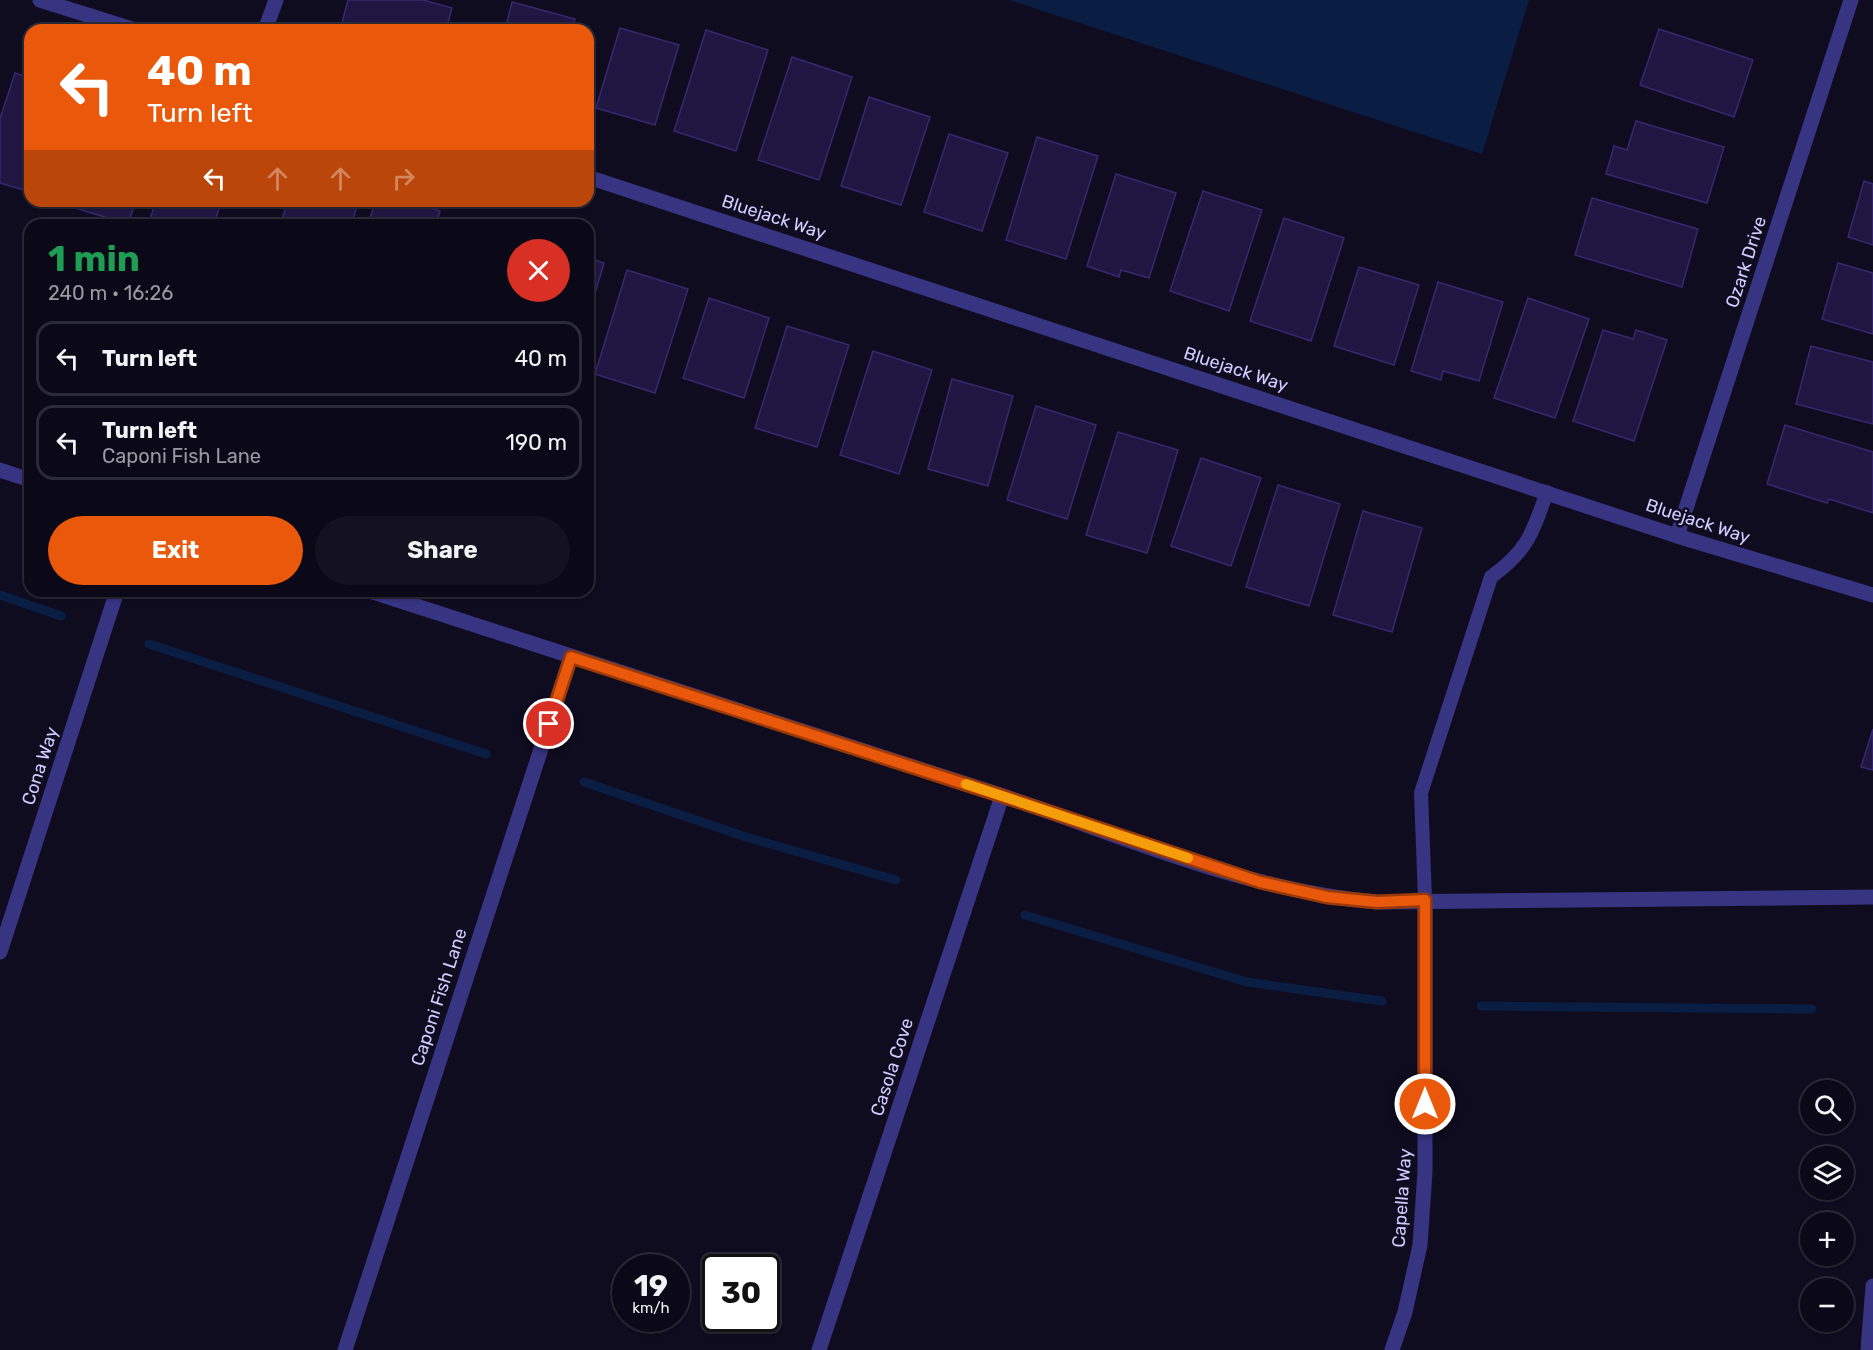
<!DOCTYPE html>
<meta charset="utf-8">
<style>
:root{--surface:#0b0918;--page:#141221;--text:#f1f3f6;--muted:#9a9aa2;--line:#2b2a37;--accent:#ea580c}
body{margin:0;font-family:Rubik,sans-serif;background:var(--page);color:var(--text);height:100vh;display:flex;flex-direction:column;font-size:22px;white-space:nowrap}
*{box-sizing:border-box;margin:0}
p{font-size:20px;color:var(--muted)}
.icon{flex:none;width:33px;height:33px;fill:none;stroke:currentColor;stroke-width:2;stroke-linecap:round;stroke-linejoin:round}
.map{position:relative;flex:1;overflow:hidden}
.details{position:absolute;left:24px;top:219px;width:570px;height:378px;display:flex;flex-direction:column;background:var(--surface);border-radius:18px;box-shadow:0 2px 4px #0004,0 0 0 2px var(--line)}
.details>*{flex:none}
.banner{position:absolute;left:24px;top:24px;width:570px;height:183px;border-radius:18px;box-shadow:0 2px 4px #0004,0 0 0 2px var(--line);background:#ea580c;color:#fff;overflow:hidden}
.tools{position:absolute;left:1800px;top:1080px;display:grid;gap:12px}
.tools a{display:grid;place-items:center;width:54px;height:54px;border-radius:50%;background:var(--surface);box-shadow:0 2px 4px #0004,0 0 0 2px var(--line);font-size:30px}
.speed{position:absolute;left:612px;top:1254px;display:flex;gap:12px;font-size:30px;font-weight:700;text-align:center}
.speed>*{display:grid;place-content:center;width:78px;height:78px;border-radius:50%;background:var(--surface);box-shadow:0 2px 4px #0004,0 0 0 2px var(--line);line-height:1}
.speed small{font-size:15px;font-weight:400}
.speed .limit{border:3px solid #111;border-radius:9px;background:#fff;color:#111}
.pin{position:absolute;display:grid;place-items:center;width:51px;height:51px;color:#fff;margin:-26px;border:3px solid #fff;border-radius:50%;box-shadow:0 2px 6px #0007}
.me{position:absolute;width:66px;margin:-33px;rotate:0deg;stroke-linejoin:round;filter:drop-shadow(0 0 4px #0008)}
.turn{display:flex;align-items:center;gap:21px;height:126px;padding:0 24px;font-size:27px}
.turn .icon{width:78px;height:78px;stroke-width:2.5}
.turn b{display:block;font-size:42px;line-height:51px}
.lanes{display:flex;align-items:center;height:57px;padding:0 24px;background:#0003;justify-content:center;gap:30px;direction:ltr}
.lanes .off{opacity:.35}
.round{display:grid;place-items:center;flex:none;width:63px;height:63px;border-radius:32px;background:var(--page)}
.summary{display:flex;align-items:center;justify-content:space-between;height:102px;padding:0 24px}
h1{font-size:36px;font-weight:700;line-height:45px;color:#1e9e55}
.action{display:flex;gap:12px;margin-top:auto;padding:12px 24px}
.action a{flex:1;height:69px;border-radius:36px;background:var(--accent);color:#fff;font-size:24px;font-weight:700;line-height:69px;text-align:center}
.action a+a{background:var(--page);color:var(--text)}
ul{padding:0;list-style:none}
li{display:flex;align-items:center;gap:18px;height:75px;margin:0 12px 9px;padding:0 12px;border:3px solid var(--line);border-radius:18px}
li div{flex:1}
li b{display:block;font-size:22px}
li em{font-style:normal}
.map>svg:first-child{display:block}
.water{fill:#091e42}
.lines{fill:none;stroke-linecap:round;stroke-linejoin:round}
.stream{stroke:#091e42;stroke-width:9}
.building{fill:#1f1742;stroke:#36286f;stroke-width:1.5}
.lane{stroke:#373482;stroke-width:14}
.street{stroke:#373482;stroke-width:15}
.route-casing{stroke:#983908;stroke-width:15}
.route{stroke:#ea580c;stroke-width:10}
.slow{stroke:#f59e0b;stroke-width:10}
.labels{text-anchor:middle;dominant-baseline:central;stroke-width:5;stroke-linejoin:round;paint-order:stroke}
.street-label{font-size:18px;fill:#d1cbff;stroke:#0f0c20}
</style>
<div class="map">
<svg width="1873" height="1350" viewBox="0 0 1873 1350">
<rect width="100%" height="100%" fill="#0f0c20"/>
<path class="water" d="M1009 0H1529L1482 154Z"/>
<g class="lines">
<path class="stream" d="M0 595 61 616
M149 644 486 754
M584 782 746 837 896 880
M1025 915 1247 982 1382 1001
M1481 1006 1812 1009"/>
</g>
<path class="building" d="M348 0H423L452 8 446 30H340Z
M512 2 575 19 572 30H505Z
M620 28 679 45 655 125 596 108Z
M1659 29 1753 60 1734 117 1640 85Z
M706 30 768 50 736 151 674 131Z
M792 57 852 77 819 180 758 160Z
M15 73 30 78V192L0 183V119Z
M869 97 930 117 901 205 841 186Z
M1636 121 1724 147 1707 203 1606 174 1614 146 1627 150Z
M949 134 1008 153 982 231 924 212Z
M1037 137 1098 156 1066 259 1006 240Z
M1116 174 1176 193 1149 278 1121 270 1119 277 1087 266Z
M1864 181 1873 184V245L1848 237Z
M1203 191 1262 210 1229 311 1170 291Z
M1592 198 1698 229 1682 287 1575 255Z
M66 201H136L128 224 65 205Z
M156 201H221L214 225H148Z
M288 201H359L351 225H280Z
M375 201H409L440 211 436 225H368Z
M1284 218 1344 238 1311 341 1250 321Z
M588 258 604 263 588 317Z
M1838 263 1873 273V334L1822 319Z
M1359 267 1419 285 1394 365 1334 346Z
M627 270 688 289 655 393 595 374Z
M1438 282 1503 302 1479 381 1443 371 1441 380 1411 371Z
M709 298 769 318 744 398 683 378Z
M1528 298 1589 319 1555 418 1494 398Z
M787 326 849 345 817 447 755 428Z
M1603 330 1633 339 1636 330 1667 340 1634 441 1573 421Z
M1811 346 1873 362V424L1796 404Z
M873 351 932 370 899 474 840 455Z
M952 379 1013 396 988 486 928 469Z
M1036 406 1096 425 1067 519 1007 500Z
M1785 425 1873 452V513L1829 499 1827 503 1767 484Z
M1118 432 1178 450 1147 553 1086 535Z
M1201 458 1261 478 1231 566 1171 546Z
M1278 485 1340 504 1309 606 1246 587Z
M1363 511 1422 528 1392 632 1333 615Z
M1873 729V770L1861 767Z"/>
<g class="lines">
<path class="lane" d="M1425 900 1421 793 1491 577C1528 550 1532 534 1547 492"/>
<path class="street" d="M40 0 135 30
M265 30 276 0
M588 177 1677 536 1873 595
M0 470 30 480
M1677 536 1851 0
M370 591C580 660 790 726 1000 795 1124 836 1246 891 1377 902L1873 897
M0 952 117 591
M345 1350 571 657
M819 1350 1002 796
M1392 1350 1405 1312 1420 1245 1425 1172V900
M1868 1350 1873 1286"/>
</g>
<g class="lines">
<defs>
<path id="route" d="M549 724 571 657 1002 796 1260 882 1327 897 1377 902 1425 900V1104"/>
</defs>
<use href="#route" class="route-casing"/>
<use href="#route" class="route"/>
<path class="slow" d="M966 784 1188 858"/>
</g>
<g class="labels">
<g class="street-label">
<text transform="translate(774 217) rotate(18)">Bluejack Way</text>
<text transform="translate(1746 262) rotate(-72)">Ozark Drive</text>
<text transform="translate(1236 369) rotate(18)">Bluejack Way</text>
<text transform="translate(1698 521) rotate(18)">Bluejack Way</text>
<text transform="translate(40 766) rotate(-72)">Cona Way</text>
<text transform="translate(439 997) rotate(-72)">Caponi Fish Lane</text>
<text transform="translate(892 1067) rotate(-72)">Casola Cove</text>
<text transform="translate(1402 1198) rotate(-86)">Capella Way</text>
</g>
</g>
</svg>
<div class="tools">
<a><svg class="icon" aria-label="search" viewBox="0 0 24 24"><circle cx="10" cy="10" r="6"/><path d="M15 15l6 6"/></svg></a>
<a><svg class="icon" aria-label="layers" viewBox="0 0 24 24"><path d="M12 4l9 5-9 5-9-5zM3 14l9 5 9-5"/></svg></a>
<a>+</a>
<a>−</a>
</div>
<div class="speed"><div>19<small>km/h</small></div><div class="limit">30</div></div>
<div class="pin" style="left:549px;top:724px;background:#d93025"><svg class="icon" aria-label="arrive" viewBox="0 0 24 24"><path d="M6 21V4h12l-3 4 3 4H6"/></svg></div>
<svg class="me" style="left:1425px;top:1104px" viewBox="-20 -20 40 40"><circle r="17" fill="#ea580c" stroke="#fff" stroke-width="3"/><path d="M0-11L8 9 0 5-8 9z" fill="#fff"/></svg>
<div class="banner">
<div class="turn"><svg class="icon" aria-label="left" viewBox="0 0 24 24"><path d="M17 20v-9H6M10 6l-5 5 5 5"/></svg><div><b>40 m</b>Turn left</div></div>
<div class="lanes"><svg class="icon" aria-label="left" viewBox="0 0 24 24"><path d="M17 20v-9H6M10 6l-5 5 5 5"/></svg><svg class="icon off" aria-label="ahead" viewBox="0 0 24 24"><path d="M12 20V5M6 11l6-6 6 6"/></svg><svg class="icon off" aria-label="ahead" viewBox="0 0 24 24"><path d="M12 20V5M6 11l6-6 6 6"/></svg><svg class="icon off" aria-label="right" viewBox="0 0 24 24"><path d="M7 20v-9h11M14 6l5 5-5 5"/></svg></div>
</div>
<section class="details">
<div class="summary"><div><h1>1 min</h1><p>240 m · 16:26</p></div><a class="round" style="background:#d93025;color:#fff"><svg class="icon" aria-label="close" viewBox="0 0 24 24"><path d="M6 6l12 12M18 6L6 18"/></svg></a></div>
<ul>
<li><svg class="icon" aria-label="left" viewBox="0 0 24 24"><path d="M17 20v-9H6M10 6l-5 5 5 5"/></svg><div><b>Turn left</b></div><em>40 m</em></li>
<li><svg class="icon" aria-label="left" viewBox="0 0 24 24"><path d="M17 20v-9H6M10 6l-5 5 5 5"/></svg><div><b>Turn left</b><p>Caponi Fish Lane</p></div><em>190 m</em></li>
</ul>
<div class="action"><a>Exit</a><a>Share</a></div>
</section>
</div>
